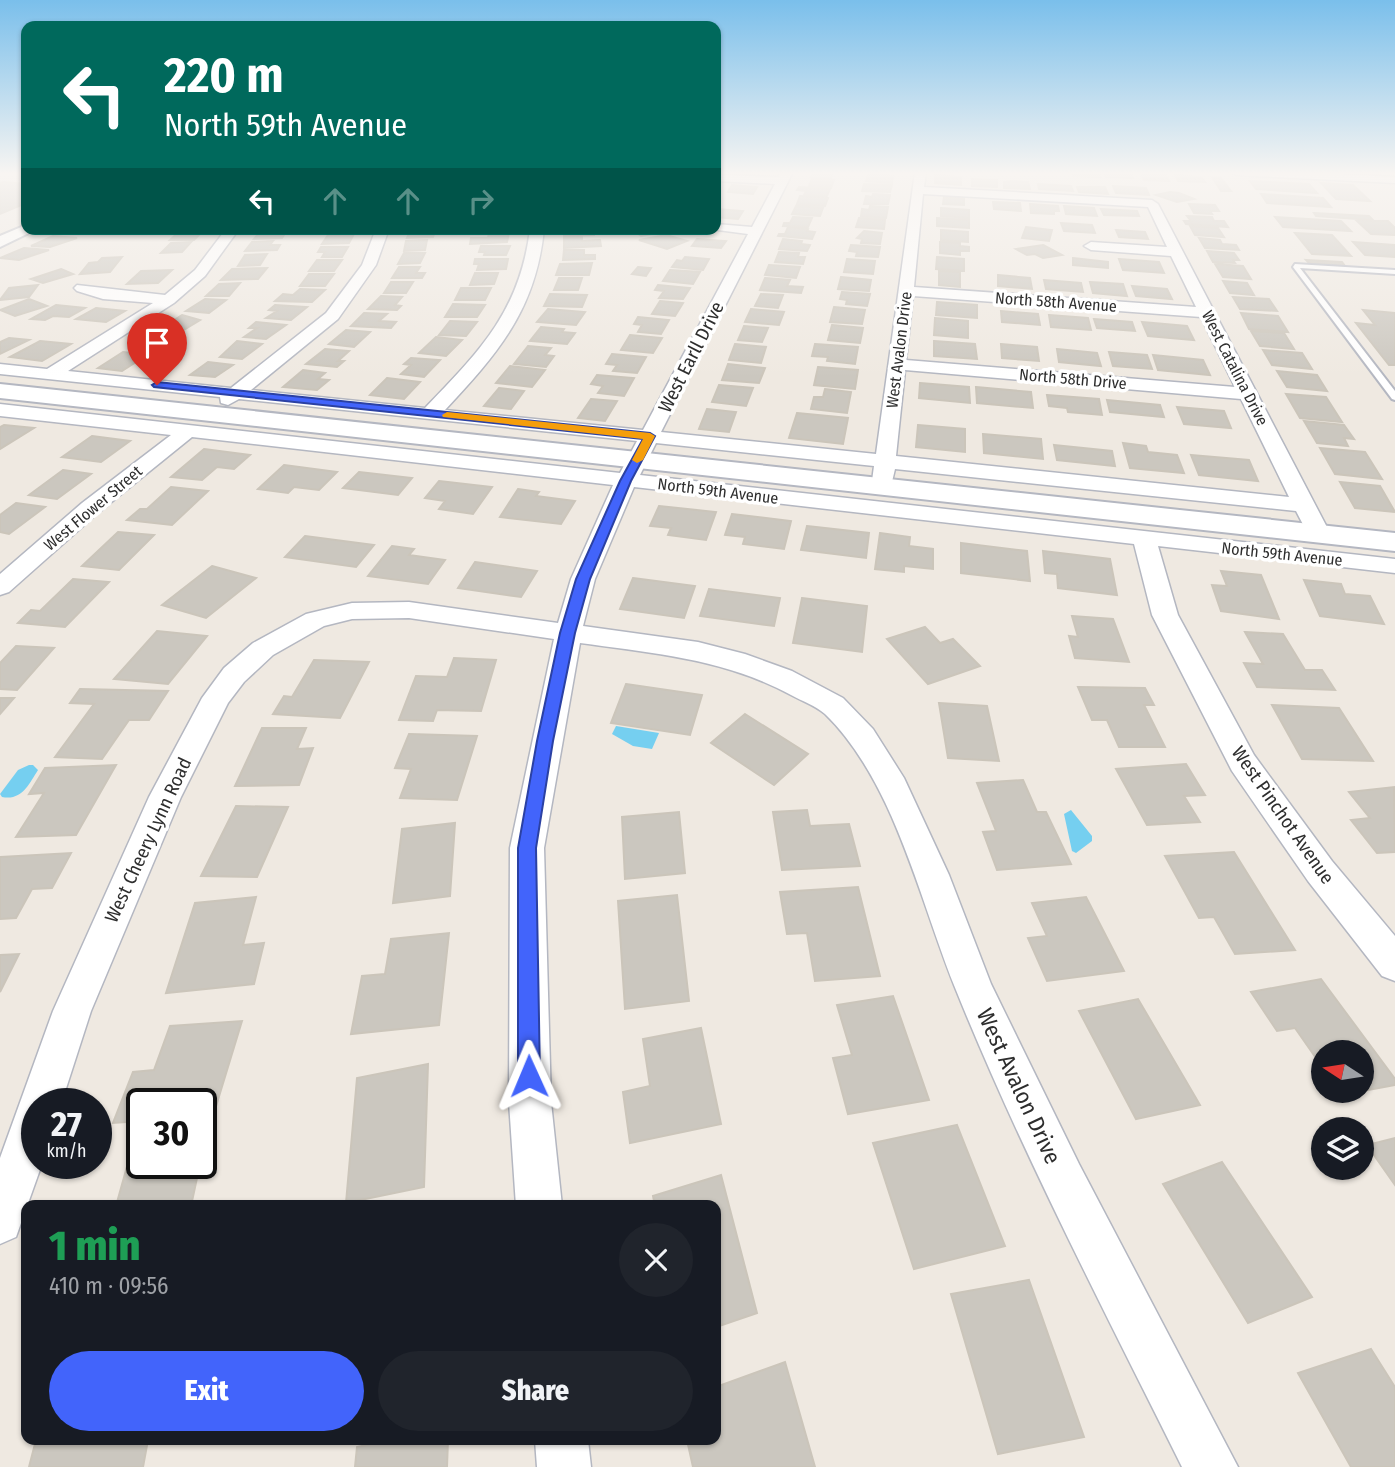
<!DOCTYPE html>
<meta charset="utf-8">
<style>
:root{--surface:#171b24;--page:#20242c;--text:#f1f3f6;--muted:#9ea1a6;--accent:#4264fb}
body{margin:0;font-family:"Fira Sans Condensed",sans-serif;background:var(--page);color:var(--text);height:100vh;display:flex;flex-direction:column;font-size:26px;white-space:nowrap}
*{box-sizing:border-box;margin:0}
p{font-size:23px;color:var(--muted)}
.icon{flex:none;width:38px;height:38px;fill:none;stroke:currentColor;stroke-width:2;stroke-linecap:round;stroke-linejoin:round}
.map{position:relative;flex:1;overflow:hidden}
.drawer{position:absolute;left:21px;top:1200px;width:700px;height:245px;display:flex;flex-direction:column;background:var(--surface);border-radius:14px;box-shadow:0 2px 5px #0004}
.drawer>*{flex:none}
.banner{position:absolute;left:21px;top:21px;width:700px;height:214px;border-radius:14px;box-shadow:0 2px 5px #0004;background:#00695c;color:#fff;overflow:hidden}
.needle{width:46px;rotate:282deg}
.controls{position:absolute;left:1311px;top:1040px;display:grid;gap:14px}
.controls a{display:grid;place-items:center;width:63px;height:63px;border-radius:50%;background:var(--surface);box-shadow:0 2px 5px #0004;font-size:35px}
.speed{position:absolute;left:21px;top:1088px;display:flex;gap:14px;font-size:35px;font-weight:700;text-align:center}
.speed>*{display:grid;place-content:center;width:91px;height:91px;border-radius:50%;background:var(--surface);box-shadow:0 2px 5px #0004;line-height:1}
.speed small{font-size:18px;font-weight:400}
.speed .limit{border:4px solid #111;border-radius:10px;background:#fff;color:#111}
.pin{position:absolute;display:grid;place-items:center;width:60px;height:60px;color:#fff;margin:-72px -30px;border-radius:50% 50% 50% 0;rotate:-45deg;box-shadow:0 0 7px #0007}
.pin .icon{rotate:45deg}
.me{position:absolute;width:77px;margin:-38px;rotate:359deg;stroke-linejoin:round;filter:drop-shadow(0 0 5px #0008)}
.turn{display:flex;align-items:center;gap:24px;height:147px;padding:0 28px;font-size:32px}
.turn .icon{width:91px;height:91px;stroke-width:2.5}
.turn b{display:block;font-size:49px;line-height:60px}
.lanes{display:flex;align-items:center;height:66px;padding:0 28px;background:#0003;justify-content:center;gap:35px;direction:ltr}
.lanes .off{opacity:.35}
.round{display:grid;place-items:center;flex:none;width:74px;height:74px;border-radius:37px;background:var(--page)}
.head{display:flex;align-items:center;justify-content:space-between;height:119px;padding:0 28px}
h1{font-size:42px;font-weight:800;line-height:52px;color:#1e9e55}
.button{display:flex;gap:14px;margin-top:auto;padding:14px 28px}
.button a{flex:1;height:80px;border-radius:42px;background:var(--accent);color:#fff;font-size:28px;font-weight:800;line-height:80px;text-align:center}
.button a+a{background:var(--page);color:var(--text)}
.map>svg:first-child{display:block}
.water{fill:#75cff0}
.building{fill:#cbc7bf;stroke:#cbc5ba;stroke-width:2}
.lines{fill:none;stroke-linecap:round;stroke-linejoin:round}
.lane-casing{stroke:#b4b7c1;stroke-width:4}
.street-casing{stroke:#b4b7c1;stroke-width:3}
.secondary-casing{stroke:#b4b7c1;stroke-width:4}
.lane{fill:#fff;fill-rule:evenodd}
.street{fill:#fff;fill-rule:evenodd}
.secondary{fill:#fff;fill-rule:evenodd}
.route{fill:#4264fb;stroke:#2b41a3;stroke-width:2}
.slow{fill:#f59e0b}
.labels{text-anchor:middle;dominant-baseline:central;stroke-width:7;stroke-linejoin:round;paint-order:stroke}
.far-street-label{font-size:16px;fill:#2e2e2e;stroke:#fff}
.street-label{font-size:19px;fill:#2e2e2e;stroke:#fff}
.near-street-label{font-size:23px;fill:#2e2e2e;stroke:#fff}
</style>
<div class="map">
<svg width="1395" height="1467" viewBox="0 0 1395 1467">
<rect width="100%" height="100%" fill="#efe9e1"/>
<path class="water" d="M616 726 659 733 652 749 633 746 612 734Z
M29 765H33L38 770C29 784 22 801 2 797L0 794 18 770Z
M1071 810 1092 836V841L1076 853 1072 851 1064 814Z"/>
<path class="building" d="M814 172H834L831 178 811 177Z
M1071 172H1099L1101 177 1073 176Z
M1104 172 1131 173 1133 178 1106 177Z
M1141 173 1166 175 1169 181 1144 180Z
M868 174 893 176 892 183 866 181Z
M935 175 961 177V185L935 183Z
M1175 175 1201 177 1205 182 1178 181Z
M1212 177 1221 178 1231 191H1221Z
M812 179 834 180 831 188 809 186Z
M972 179 997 180V187L972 186Z
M1012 181 1028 182 1030 189 1004 188V182Z
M1250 181 1309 184 1317 193 1256 189Z
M3 182 26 184V191L20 194H26V203L0 214V183Z
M1321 183 1353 185 1370 201 1336 199Z
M864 184 892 185 890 192 862 191Z
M1038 184 1071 186 1073 191 1039 189Z
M732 185 757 187 753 194 728 192Z
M1113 186 1146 188 1149 195 1116 193Z
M799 187 830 189 827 196 804 195 806 191 797 190Z
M1077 187H1105L1108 194 1079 192Z
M1170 192 1179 193 1194 199 1177 202 1156 195Z
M873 194 890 195 888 204H864L866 196 872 197Z
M1261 194 1323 198 1331 207 1267 203Z
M800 196 828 198 825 206 797 204Z
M944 197 964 198V205L943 204Z
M993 202 1020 203 1021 211 994 209Z
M1030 204 1058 206 1059 211H1054V214L1031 213Z
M1189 204 1215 205 1219 211H1210L1212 214 1194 213Z
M796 206 823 208 820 216 792 214Z
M870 206 888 207 886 218 861 216 862 209 869 210Z
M1064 206 1094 208 1097 216 1066 214Z
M941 208 969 210V218L941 216Z
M717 209 743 211 738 219 716 217Z
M1101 209 1137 211 1139 216 1104 215Z
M1314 213 1369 216 1373 220 1316 216Z
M1187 216 1212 217 1214 221H1224L1228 227 1186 224 1184 221H1191Z
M793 217 812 218 808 227 783 226 784 223H790Z
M1275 217 1341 221 1351 231 1283 227Z
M859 218 885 220 884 229 856 227Z
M937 218 969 220V228L937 226Z
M1356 220 1388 221 1395 228V235L1371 234Z
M1061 223 1092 225 1095 233 1064 231Z
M1190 226 1218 228 1224 237 1195 235Z
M788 227 808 229 807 231 815 232 812 239 778 236 779 234H785Z
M1026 227 1052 230 1049 241 1022 238Z
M262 229H288L282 238 254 239Z
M411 229H430L429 232H435L433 237 407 238Z
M564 229H594V235L564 236Z
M632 229H659L663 232 641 236Z
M181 230H204L194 240H170Z
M941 230 968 232V242L941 240Z
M1116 230 1145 232 1148 239 1119 237Z
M864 231 882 233 880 244 861 243 862 239 857 238Z
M489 233H509L507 242 470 244 471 238H488Z
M1295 233 1332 235 1351 256 1312 254Z
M354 234 349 243 322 244 328 235Z
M666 235 687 241 667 249 639 240Z
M53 236 77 238 50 247 31 246Z
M582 237V241L600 240 601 246 564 248V238Z
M1199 238 1220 240 1222 244 1236 245 1239 250 1205 248Z
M697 239 726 241 721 248 692 246Z
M783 239 802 241 801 244 810 245 807 251 779 249Z
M427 240 425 250 404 251 406 241Z
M273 241 270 245H280L277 250 245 251 252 242Z
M191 242 182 252 161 253 171 243Z
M940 242 960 243V246L969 247V251H960V255L940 253Z
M1353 242 1395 245V257L1365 255Z
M851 245 880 247 878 257 856 256 857 252 849 251Z
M1043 245 1062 255 1043 258 1035 254 1027 255 1016 249Z
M481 246H510L506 255H484L485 252H479Z
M321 247H348L342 257H322L325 252H318Z
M24 248 49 250 19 260 0 258Z
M564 250H584V255H595V259L563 260Z
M1207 251 1234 253 1239 260H1233L1235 263 1213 262Z
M779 252 799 253 798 257H805L803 264 775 262Z
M404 253H425L420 263 398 264Z
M267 254 260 265 238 266 245 255Z
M122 257 110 272 80 274 89 263 98 262 102 258Z
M685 257 709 259 703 270 672 267 677 260 682 261Z
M937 257 964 259V271L936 269Z
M1073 258 1108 262V268L1073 265Z
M475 259H508L506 269 477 270 479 264H474Z
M847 259 875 261 873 274 844 272Z
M1119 259 1159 262 1164 273 1123 270Z
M317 260H342L334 271H309Z
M1306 260 1342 262 1345 266 1309 263Z
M592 263 589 275H556L560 264Z
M1215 264 1243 266 1251 279 1223 277Z
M769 265 800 267 796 278 765 275Z
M399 267H420L416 273H425L422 278H392Z
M638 267 651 268 646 276 632 274Z
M267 268 258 279 221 280 232 269Z
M61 269 73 274 43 283 31 279Z
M172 270 158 283 127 284 141 271Z
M670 270 700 272 693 284 663 281Z
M939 271 960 272V287L939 285Z
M475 273H498L494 284 470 285Z
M309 274H334L325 286H300Z
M998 275 1030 278 1032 289 998 286Z
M841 277 871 280 869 291 838 289Z
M559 278H582L578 290H554Z
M765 278 790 280 787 286 803 287 801 293 760 290Z
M1044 280 1081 283 1083 292 1046 289Z
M1223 281 1247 283 1254 295 1230 293Z
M391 282H413L406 293H384Z
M1090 282 1123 284 1127 296 1093 293Z
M240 283 229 296H206L219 284Z
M38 285 29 297 0 300 9 288Z
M658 285 690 288 683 299 659 298 664 291 655 290Z
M1132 286 1167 289 1172 299 1136 296Z
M461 288H491L485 300H455Z
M300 289 325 290 312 302 275 301 283 294 293 295Z
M842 292 870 294 867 306 846 304 847 300 840 299Z
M550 294 587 295 582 307 544 306Z
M761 294 783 295 778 308 755 306Z
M381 296 402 297 395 305 401 306 397 310 368 309Z
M1233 297 1269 299 1277 311 1240 309Z
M29 299 47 306 15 316 0 310Z
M205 299 226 300 209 313 186 311Z
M660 301 683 303 675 316 652 314Z
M937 302 977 305V318L936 315Z
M453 304 485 305 477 317H445Z
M56 305 85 308 69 317 53 316 45 320 31 319Z
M275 305 307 307 291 320 266 318 277 311 269 310Z
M834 307 865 310 862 324 830 322Z
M96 308 125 311 106 322 76 319Z
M548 309 585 312 576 325 537 322Z
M751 309 784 312 779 325 745 322Z
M1363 310 1395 313V365H1389L1356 323 1375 325Z
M1001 311 1038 314 1040 325 1002 322Z
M364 313 387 314 379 321 396 322 391 328 351 326Z
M1241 313 1278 316 1288 332 1249 329Z
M182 315 200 320 182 331 160 329Z
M1049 315 1088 318 1091 330 1051 327Z
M638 317 669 320 661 334 638 332 642 325 634 324Z
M935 318 968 321V338L934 335Z
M1094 319 1132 322 1135 331 1097 328Z
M450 321 477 322 466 336 439 335Z
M256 322 286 325 266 339 244 337 257 328H249Z
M1142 322 1187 326 1194 340 1148 336Z
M832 325 863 328 860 343 828 340Z
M744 326 768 328 762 342 738 340Z
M541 327 564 329 562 332 575 333 567 344 530 341Z
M346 330 370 332 354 347 329 344Z
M1251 331 1284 333 1294 349 1260 346Z
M153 334 183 336 163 350 133 347Z
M630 335 662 338 653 353 621 350Z
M436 337 462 340 446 356 419 353Z
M9 338 29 340 0 354V342Z
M40 341 71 344 42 361 10 357Z
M237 341 262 344 242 359 220 357Z
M934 341 975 344 977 359 934 356Z
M735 344 766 347 761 363 729 360Z
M815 344 858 347 855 364 827 361 828 357 812 356Z
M1001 344 1037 347 1039 361 1002 358Z
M528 346 551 348 545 355 554 356 546 367 514 364Z
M325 349 349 351 338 361H344L337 367 306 364Z
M1057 349 1097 353 1101 366 1059 362Z
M1263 350 1302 353 1312 369 1272 365Z
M123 352 147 355 122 371 98 368Z
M1109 352 1147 355 1152 369 1113 366Z
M612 354 646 357 637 373 613 371 617 365 606 364Z
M1153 355 1203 360 1210 375 1158 370Z
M411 358 440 360 424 377 401 374 411 365 404 364Z
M208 362 233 365 215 377 190 375Z
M728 364 765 368 759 383 722 380Z
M510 366 545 370 532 387 496 383Z
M818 367 858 370 855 389 814 385Z
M303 370 325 373 318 379 329 380 317 390 283 387Z
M1277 371 1317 375 1327 391 1287 387Z
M597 375 634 378 624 396 598 393 603 386 591 384Z
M387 378 420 382 404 399 370 395Z
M920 383 969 387 970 403 919 398Z
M719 385 753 388 746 406 712 402Z
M976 387 1031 392 1033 408 977 403Z
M499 388 524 391 511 409 484 406Z
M825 389 851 392 847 413 811 409 814 397H823Z
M1286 394 1326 397 1342 422 1300 418Z
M1047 395 1099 399 1102 415 1068 412 1067 408 1049 406Z
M591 399 617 401 605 421 578 418Z
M1107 400 1160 405 1164 417 1110 412Z
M1177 407 1224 411 1231 428 1184 424Z
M707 409 736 412 729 432 699 429Z
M797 413 848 418 843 444 789 438Z
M1304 421 1344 425 1354 439 1344 438 1348 446 1317 443Z
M4 425 34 428 0 449V427Z
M918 425 965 429V452L916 447Z
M983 434 1041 439 1043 459 984 453Z
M92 436 130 441 101 462 62 457Z
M1123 443 1146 446 1148 452 1177 455 1184 473 1130 468Z
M1054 445 1112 451 1115 466 1057 460Z
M1320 448 1365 452 1382 479 1335 474Z
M204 449 250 455 234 469 217 467 202 480 171 477Z
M1191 455 1249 460 1258 481 1199 475Z
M284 465 337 472 319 490 294 487 288 493 258 489Z
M63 470 91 474 57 499 29 495Z
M359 472 412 478 398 495 343 488Z
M439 481 492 487 473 514 439 509 445 501 425 498Z
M1340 482 1380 486 1395 512 1355 508Z
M171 487 208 491 172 525 127 520 140 509H147Z
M518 489 539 492 536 496 575 501 561 524 500 517Z
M16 503 45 507 9 534 0 532V515Z
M659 506 716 512 706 540 668 535 671 528 650 526Z
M732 514 791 521 784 549 743 544 745 537 725 535Z
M807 526 869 533 866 558 801 550Z
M118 532 154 535 119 570 82 566Z
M880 533 910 537 909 546 933 549V569L904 566V572L875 569Z
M305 536 374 545 356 567 285 557Z
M961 543 1027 551 1030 581 961 573Z
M392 546 414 549 409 555 445 560 428 584 368 576Z
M1043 551 1110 559 1117 595 1058 588 1057 574 1045 573Z
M475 562 537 571 521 597 458 588Z
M212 566 256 578 206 618 162 605Z
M1221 571 1261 575 1279 619 1221 611 1212 585 1227 586Z
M633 578 695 586 684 618 620 609Z
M73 579 109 582 65 627 18 623 31 610 40 611Z
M1304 580 1341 584 1345 594 1370 596 1384 624 1320 616Z
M709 589 780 598 774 626 700 616Z
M802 598 867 606 862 652 793 643Z
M1072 616 1113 619 1129 662 1075 658 1069 636 1078 637Z
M925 627 940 643 953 639 980 666 928 684 887 639Z
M157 631 207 636 168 684 114 679Z
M1245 632 1283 634 1305 670H1322L1335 690 1257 687 1244 663 1263 664Z
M16 646 54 648 17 690 0 689V663Z
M454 658 496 660 481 711 437 710 433 721 399 720 416 676 447 677Z
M314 660 369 662 340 718 273 714 284 696 292 697Z
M626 684 702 695 690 735 611 723Z
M1078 687 1145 688 1154 705H1144L1165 747H1119L1107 720H1092Z
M80 689 168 691 149 720H129L102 759 55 757 94 704 70 703Z
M0 698H14L0 714Z
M939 703 987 706 999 761 948 758Z
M1272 705 1339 708 1373 761 1302 759Z
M745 714 808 754 774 785 711 743Z
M262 728H306L297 749 313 748 299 785 235 786Z
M409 734 477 736 457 800 400 798 411 769 395 768Z
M1186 764 1205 795 1184 796 1200 822 1147 825 1116 769Z
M116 765 76 835 16 837 44 793 29 794 45 768Z
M1023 780 1037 812H1046L1071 864 997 870 983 832 996 831 977 783Z
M1394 787 1395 852 1377 853 1351 820 1370 818 1349 792Z
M236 806 288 807 257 877 201 876Z
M807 810 810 826 849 824 860 866 782 870 773 812Z
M679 812 685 873 625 879 622 817Z
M455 823 450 896 393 903 402 829Z
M1234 852 1295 950 1235 954 1214 917 1199 918 1165 856Z
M71 853 52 888 32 889 16 918 0 919V857Z
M858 887 880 976 815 981 807 933 787 934 780 892Z
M677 895 689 1001 625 1009 618 901Z
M256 897 243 945 264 943 254 984 166 993 195 903Z
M1086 897 1124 971 1047 981 1028 938 1047 936 1032 903Z
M449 933 439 1025 351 1034 362 976 385 974 391 939Z
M19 954 0 992V955Z
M1321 979 1395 1079V1085L1342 1095 1339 1090H1362V1052H1323V1068L1295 1028 1277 1031 1251 992Z
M893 996 929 1100 848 1114 833 1058 852 1055 837 1005Z
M1138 999 1200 1105 1136 1119 1079 1011Z
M242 1021 213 1116 201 1117V1104H142V1121L113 1123 133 1072 154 1070 170 1026Z
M701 1028 721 1124 630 1143 623 1092 650 1086 643 1039Z
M428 1064 424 1187 346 1203 357 1078Z
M957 1125 1005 1246 914 1269 873 1143Z
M1395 1138V1185L1367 1145Z
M142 1154V1164H200L191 1206H116L130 1156Z
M1222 1162 1312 1297 1248 1323 1163 1184Z
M721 1175 757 1313 716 1327V1206H655L653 1196Z
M1029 1280 1084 1437 998 1454 951 1294Z
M1371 1349 1395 1387V1467H1351L1298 1373Z
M785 1362 815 1467H693L687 1440H716V1387Z
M36 1440H148L143 1467H29Z
M389 1440H448L447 1467H355L357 1447Z"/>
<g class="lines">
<defs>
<path id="lane" d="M1295 264 1395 270V274L1300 268 1395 391V400L1392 399 1293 267Z"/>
<path id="street" d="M782 172H793L661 432 876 454 915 172H926L924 187 1152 200 1158 204 1330 533 1326 538H1310L1296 511 895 469 891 486H875L872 481 874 466 656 443 640 475 1395 559V573L1158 546 1178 615 1254 755 1332 861 1395 936V981L1382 976 1308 881 1232 771 1152 615 1134 544 634 487 595 579 583 626 698 642 745 654 792 671 843 698 873 729 904 778 949 875 991 984 1079 1164 1238 1467H1182C1104 1310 1022 1153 956 990 920 902 895 782 825 714 816 706 802 701 791 695 725 659 653 653 580 643L544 848 551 1102 562 1206H516L509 1102 510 848 554 639 409 618 352 619 324 626 273 655 244 682 228 703 181 797 91 1011 61 1104H37V1164H42L16 1237 0 1244V1158L53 1011 149 797 202 698 224 668 253 643 306 614 352 603 409 602 558 623 571 579 613 485 192 437 98 513 9 592 0 595V574L82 503 171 435 0 416V404L620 473 637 441 239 399 228 405 221 403 220 397 0 374V364L47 369 153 303 103 299 77 291 74 288 77 285 165 295 195 270 226 229H239L205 276 174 303 68 371 231 388 326 313 362 265 376 229H389L376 265 338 319 251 390 425 408C480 351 520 311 530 229H544C536 310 498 353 445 410L643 430 748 234 710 229H716V224L752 227 775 184 716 181V175L778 177ZM923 194 1148 207 1167 247 1091 242 1084 246 1091 250 1171 256 1196 307 914 287ZM913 296 1201 317 1235 387 906 360ZM905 370 1241 399 1289 497 896 456Z
M1230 172H1297L1395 177V183L1236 175Z
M535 1440H588L591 1467H537Z"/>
<path id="secondary" d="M26 225V229H37L0 247V236Z
M0 384 1395 533V551L0 398Z"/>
</defs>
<use href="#lane" class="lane-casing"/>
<use href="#street" class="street-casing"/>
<use href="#secondary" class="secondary-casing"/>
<use href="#lane" class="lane"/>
<use href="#street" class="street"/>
<use href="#secondary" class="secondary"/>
</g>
<linearGradient id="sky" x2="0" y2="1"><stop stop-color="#7abfeb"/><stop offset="0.46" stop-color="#f8f5f2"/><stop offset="1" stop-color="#f8f5f2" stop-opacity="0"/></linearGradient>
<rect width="1395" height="377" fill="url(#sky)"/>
<path class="route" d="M157 382 650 433 655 436 631 481 590 579 575 633 553 741 536 848 540 1076 537 1084 529 1087 522 1084 518 1076V848L537 741 560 633 576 579 620 481 643 439 154 387 152 385Z"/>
<path class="slow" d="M447 412 650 433 655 436 643 460 637 463 632 460 643 439 443 417 442 415Z"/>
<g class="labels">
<g class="far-street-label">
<text transform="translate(1056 302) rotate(4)">North 58th Avenue</text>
<text transform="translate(899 350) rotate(-83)">West Avalon Drive</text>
<text transform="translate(1235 368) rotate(63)">West Catalina Drive</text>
<text transform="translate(1073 379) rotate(5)">North 58th Drive</text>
<text transform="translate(718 491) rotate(7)">North 59th Avenue</text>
<text transform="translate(93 508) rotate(-40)">West Flower Street</text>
<text transform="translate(1282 554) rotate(6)">North 59th Avenue</text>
</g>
<g class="street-label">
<text transform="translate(691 357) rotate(-63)">West Earll Drive</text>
<text transform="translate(1283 815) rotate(55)">West Pinchot Avenue</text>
<text transform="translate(148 840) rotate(-65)">West Cheery Lynn Road</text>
</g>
<g class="near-street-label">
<text transform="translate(1019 1086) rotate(65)">West Avalon Drive</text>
</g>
</g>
</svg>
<div class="controls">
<a><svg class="needle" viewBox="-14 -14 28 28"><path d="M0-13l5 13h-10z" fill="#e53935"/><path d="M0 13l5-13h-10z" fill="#9ea1a6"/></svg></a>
<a><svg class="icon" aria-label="layers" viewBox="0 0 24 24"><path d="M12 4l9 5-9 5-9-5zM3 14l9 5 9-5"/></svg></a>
</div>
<div class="speed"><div>27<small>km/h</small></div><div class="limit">30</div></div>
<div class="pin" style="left:157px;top:385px;background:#d93025"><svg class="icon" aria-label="arrive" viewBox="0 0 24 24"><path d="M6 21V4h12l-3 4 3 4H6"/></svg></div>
<svg class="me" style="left:529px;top:1076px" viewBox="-20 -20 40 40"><path d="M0-17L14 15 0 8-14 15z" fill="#4264fb" stroke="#fff" stroke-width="4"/></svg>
<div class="banner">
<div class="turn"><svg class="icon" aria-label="left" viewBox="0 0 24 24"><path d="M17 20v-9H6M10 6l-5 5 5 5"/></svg><div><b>220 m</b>North 59th Avenue</div></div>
<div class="lanes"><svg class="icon" aria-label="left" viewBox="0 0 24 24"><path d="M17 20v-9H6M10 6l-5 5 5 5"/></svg><svg class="icon off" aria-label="ahead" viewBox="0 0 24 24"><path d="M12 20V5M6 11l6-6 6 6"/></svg><svg class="icon off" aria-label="ahead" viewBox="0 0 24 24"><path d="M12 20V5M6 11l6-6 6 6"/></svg><svg class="icon off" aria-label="right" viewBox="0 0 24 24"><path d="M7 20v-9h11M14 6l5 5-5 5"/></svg></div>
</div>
<section class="drawer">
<div class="head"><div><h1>1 min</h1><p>410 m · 09:56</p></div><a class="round"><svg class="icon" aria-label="close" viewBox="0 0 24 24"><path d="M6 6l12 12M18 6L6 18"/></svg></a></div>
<div class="button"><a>Exit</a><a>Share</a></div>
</section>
</div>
